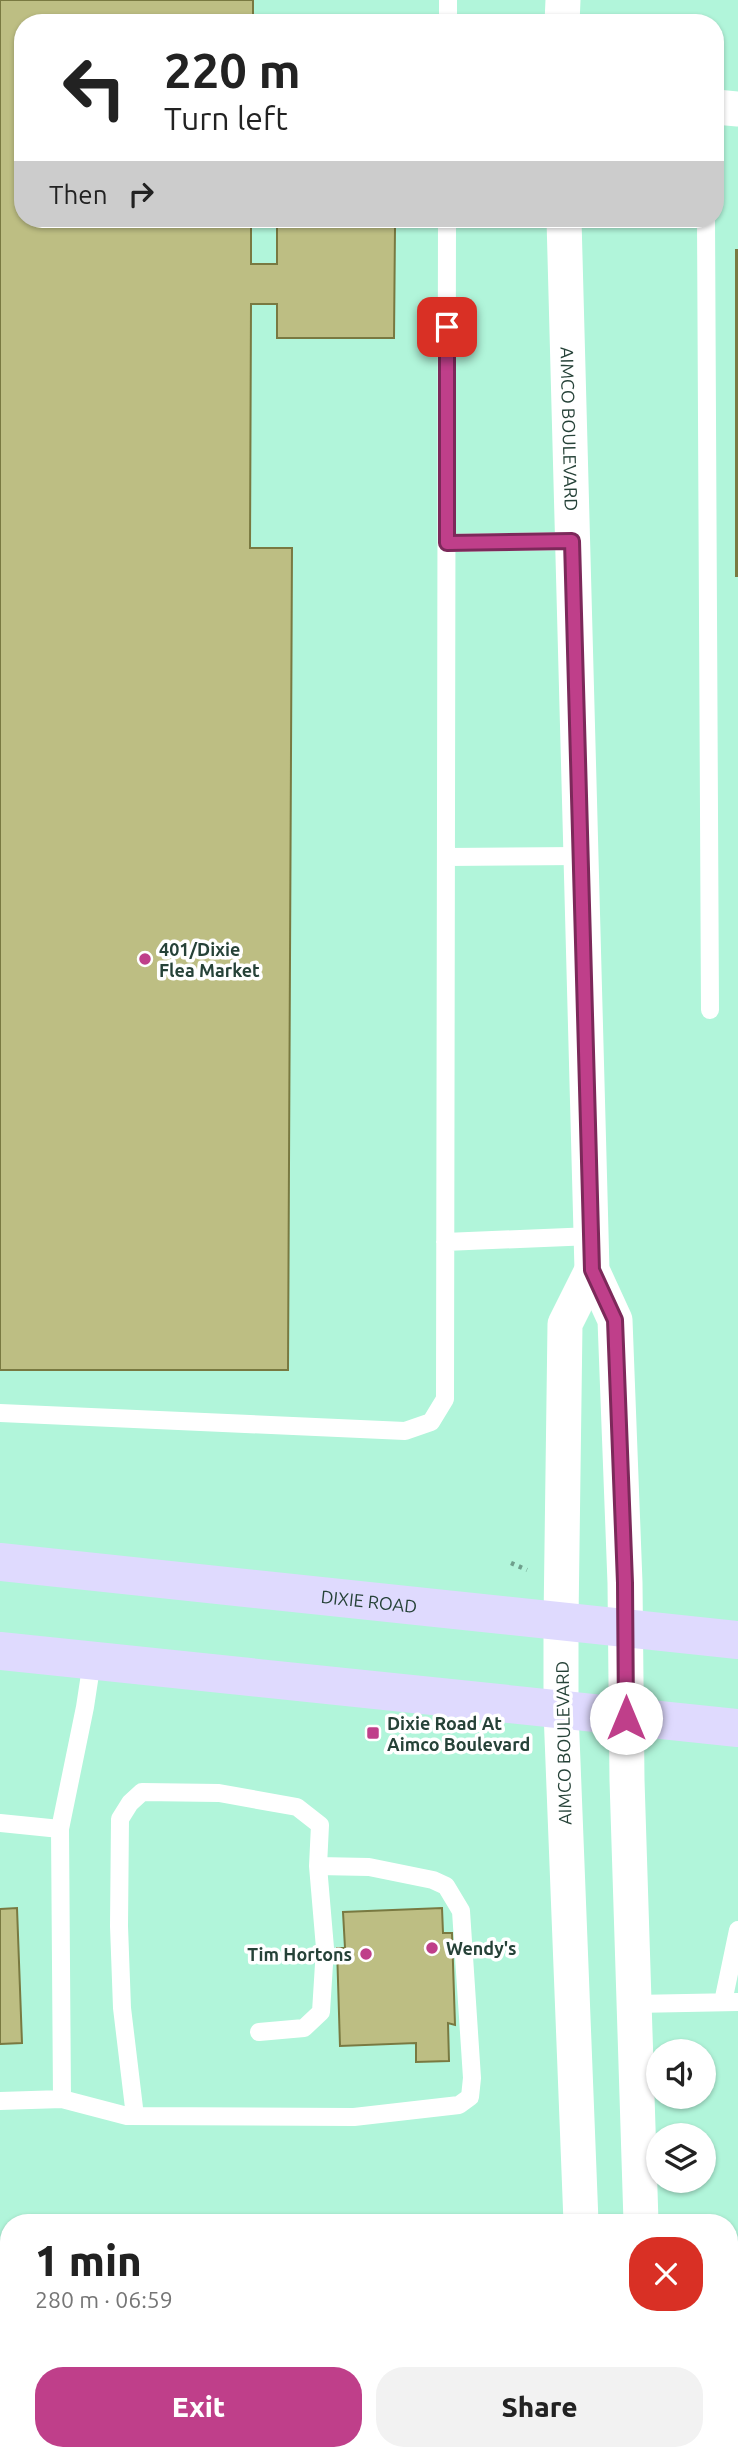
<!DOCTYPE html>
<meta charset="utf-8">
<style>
:root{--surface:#fff;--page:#f2f2f2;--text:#222;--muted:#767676;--accent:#bf3f8a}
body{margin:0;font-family:Ubuntu,sans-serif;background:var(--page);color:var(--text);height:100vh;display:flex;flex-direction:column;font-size:26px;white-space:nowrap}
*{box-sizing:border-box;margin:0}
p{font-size:23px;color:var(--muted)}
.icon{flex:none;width:38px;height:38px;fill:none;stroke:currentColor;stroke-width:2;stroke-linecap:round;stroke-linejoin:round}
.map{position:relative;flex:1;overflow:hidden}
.side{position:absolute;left:0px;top:2214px;width:738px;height:247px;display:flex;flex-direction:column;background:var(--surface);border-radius:28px 28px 0 0;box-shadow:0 2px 5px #0004}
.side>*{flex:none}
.top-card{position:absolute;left:14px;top:14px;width:710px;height:214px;border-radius:28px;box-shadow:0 2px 5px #0004;background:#fff;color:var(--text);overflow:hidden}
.tools{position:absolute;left:646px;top:2039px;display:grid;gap:14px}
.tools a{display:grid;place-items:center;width:70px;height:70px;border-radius:50%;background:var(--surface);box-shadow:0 2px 5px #0004;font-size:35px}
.pin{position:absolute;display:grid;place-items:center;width:60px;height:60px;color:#fff;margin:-30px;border-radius:14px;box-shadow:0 4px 10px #0006}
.me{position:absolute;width:77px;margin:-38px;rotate:0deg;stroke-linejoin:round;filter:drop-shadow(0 0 5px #0008)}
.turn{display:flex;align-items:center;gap:24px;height:147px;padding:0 35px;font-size:32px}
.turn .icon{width:91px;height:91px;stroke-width:2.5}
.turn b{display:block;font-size:49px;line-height:60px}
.then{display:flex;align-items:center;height:66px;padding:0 35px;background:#0003;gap:14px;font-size:26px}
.round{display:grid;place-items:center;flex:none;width:74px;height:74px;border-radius:28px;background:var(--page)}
.headline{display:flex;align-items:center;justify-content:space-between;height:119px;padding:0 35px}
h1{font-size:42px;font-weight:800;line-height:52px}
.button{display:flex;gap:14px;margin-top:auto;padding:14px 35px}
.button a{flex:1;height:80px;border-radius:28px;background:var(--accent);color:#fff;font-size:28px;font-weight:800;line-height:80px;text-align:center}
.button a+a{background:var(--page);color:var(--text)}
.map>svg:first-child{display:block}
.building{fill:#bdbe83;stroke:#797941;stroke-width:2}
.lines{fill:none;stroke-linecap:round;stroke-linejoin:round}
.path{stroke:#6e9f8c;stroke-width:4.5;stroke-dasharray:3.5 5;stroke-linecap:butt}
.service{stroke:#fff;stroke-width:18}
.minor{stroke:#fff;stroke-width:35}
.secondary{stroke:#dfdafe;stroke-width:38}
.route-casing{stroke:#7c295a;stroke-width:18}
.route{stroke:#bf3f8a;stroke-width:12}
.poi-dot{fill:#bf3f8a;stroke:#fff;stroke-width:2.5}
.labels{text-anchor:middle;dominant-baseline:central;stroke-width:7;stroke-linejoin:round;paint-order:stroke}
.street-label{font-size:18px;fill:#264238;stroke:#fff}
.poi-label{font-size:18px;font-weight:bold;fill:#264238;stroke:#fff;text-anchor:start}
</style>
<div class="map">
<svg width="738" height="2460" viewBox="0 0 738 2460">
<rect width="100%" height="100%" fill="#b1f5da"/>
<path class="building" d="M0 0H253V23H23V219H251V264H277V226L395 227 394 338H277V304H251L250 548H292L288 1370H0Z
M736 250H738V576H736Z
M17 1908 22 2043 0 2044V1909Z
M442 1908 443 1933H452L455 2025 448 2023 449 2061 416 2062V2043L340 2046 337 1948H345L343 1912Z
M51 2452H332V2460H52Z"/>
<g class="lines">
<path class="path" d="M511 1563 527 1570"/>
<path class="service" d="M448 23V0
M706 219 710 1010
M447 543 572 541
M447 857 581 856
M445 1242 592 1236
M0 1413 405 1431 431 1422 445 1399 447 219
M0 1823 60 1829
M723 2002 738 1930
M634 2004 738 2002
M62 2099 127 2116 354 2117 459 2105 470 2097 472 2078 461 1911 446 1886 433 1880 369 1867 318 1866 325 1948 321 2012 304 2028 259 2032
M0 2101 62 2099 60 1829 85 1707 92 1661
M135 2116 122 2008 119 1926 120 1819 130 1803 142 1792 219 1793 297 1807 320 1825 318 1866
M730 2265H738
M0 2380 9 2379"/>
<g class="minor">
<path d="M562 23 563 0"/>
<path d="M716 107 738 109"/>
<path id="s1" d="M564 219 592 1270 615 1320 625 1583 627 1780 641 2222"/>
<path d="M581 2222 561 1711V1621L565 1324 592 1270"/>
<path d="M590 2452 591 2460"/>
<path d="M648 2452V2460"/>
</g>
<g class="secondary">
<path id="s2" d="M0 1562 738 1640"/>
<path d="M0 1651 738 1728"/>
</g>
</g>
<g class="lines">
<defs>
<path id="route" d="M447 327V543L572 541 592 1270 615 1320 625 1583 626 1718"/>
</defs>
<use href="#route" class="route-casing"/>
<use href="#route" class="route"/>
</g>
<g class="poi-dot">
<circle cx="145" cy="959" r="7"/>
<rect x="366" y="1726" width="14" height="14" rx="3.5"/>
<circle cx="432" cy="1948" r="7"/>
<circle cx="366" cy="1954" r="7"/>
</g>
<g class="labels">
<g class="street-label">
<text stroke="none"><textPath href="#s1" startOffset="210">AIMCO BOULEVARD</textPath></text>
<text stroke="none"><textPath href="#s2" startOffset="371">DIXIE ROAD</textPath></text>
<text transform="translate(563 1743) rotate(-91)">AIMCO BOULEVARD</text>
</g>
<g class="poi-label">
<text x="159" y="949">401/Dixie<tspan x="159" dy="21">Flea Market</tspan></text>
<text x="387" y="1723">Dixie Road At<tspan x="387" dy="21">Aimco Boulevard</tspan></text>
<text x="446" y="1948">Wendy's</text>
<text x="352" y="1954" text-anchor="end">Tim Hortons</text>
</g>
</g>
</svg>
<div class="tools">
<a><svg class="icon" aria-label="sound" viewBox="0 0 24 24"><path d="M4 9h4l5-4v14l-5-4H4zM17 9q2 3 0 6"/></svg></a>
<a><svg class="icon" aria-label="layers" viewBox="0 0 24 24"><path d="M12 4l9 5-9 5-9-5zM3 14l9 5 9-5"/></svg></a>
</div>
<div class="pin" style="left:447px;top:327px;background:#d93025"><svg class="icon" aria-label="arrive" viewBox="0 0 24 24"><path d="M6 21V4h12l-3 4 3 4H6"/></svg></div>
<svg class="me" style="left:626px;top:1718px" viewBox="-20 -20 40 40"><circle r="19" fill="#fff"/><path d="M0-13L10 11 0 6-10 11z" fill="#bf3f8a"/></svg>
<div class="top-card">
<div class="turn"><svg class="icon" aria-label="left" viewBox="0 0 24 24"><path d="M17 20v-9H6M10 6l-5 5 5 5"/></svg><div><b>220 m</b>Turn left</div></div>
<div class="then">Then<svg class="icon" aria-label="right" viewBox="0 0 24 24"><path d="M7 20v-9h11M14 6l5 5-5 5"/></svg></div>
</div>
<section class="side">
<div class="headline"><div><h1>1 min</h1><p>280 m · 06:59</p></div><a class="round" style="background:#d93025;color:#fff"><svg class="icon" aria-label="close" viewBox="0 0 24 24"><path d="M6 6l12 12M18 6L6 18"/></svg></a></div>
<div class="button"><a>Exit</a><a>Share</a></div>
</section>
</div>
